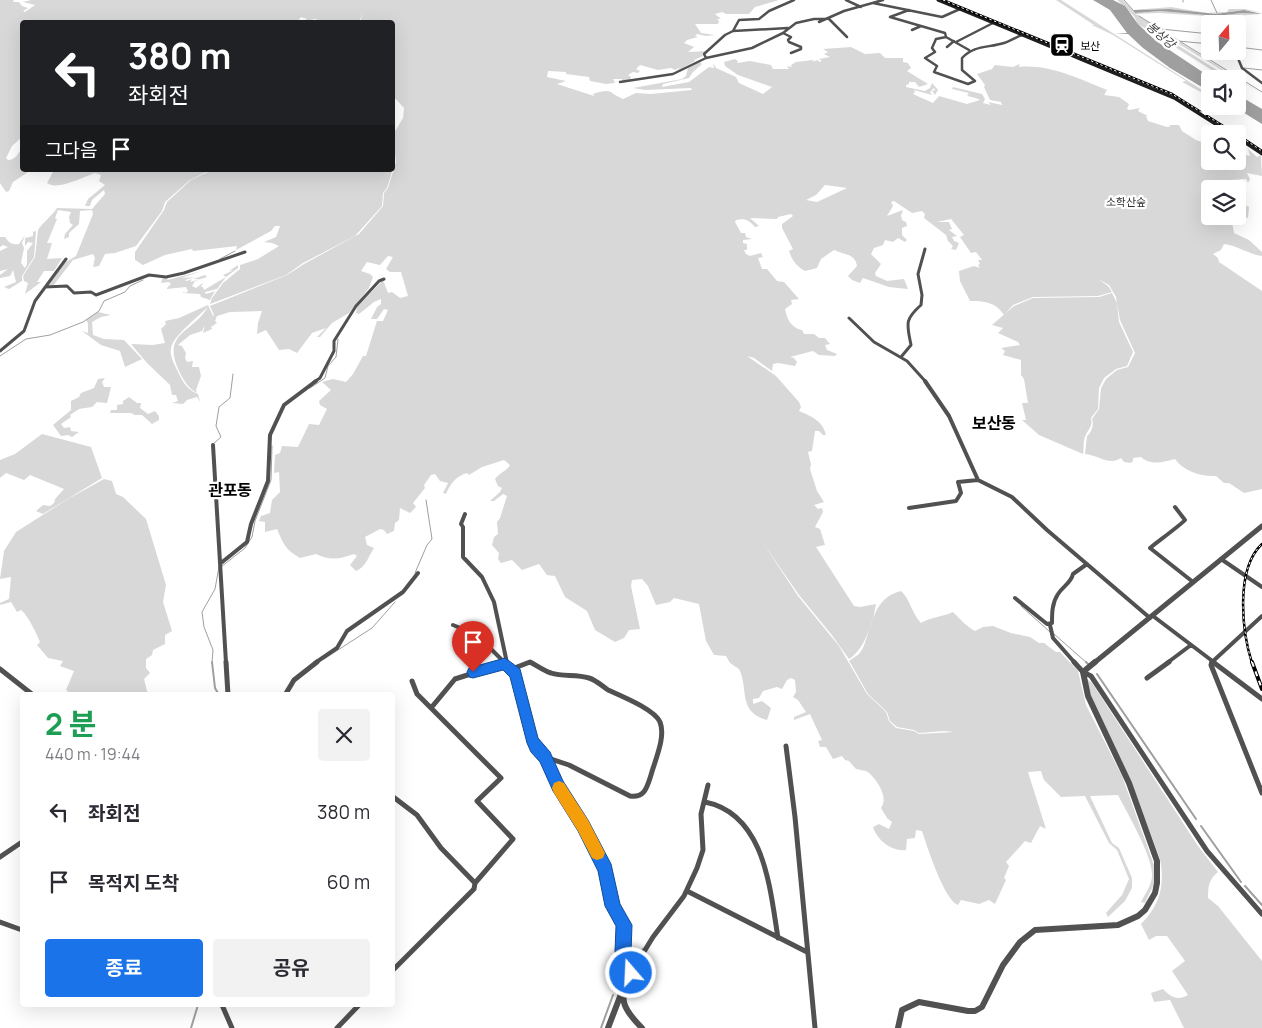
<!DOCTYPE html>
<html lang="ko">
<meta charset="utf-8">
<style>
:root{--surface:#fff;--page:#f2f2f3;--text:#2b2b33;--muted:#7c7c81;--accent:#1a73e8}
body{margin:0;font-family:Manrope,"Noto Sans KR",sans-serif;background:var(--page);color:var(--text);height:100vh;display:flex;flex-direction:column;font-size:19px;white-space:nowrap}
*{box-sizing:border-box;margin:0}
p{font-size:16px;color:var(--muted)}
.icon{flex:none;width:28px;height:28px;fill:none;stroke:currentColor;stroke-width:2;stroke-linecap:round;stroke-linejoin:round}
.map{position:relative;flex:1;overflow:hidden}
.sheet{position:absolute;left:20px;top:692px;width:375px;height:315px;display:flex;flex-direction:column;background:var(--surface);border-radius:5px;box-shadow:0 5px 20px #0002}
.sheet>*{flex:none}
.guide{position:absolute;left:20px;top:20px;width:375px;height:152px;border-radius:5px;box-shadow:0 5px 20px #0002;background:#202124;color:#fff;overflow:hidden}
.needle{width:32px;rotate:19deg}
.fabs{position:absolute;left:1201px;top:15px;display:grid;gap:10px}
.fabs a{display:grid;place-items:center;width:45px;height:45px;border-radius:5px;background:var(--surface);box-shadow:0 5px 20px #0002;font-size:25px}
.pin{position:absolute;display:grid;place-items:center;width:42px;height:42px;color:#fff;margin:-51px -21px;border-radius:50% 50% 50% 0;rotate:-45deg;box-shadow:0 0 5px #0007}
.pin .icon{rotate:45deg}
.me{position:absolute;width:55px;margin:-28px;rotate:341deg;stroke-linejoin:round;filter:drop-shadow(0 0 4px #0008)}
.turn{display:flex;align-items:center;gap:18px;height:105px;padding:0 25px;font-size:22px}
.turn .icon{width:65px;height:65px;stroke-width:2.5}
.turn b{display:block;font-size:35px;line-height:42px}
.then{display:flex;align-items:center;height:48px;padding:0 25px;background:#0003;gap:10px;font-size:19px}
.round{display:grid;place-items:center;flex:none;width:52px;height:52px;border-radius:5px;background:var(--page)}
.headline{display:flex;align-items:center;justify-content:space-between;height:85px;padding:0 25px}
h1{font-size:30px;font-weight:700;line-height:38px;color:#1e9e55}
.cta{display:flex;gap:10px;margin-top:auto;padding:10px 25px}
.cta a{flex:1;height:58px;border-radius:5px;background:var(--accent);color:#fff;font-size:20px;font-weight:700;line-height:58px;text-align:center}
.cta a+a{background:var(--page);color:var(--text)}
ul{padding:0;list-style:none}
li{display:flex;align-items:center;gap:15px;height:70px;padding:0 25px}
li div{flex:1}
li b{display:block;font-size:19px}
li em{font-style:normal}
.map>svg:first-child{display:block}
.green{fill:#d8d8d8;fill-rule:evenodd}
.water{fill:#9f9f9f}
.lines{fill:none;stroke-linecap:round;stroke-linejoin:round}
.stream-far1{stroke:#9f9f9f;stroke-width:1}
.stream{stroke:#9f9f9f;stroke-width:2}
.minor-far3{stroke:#515151;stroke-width:2.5}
.minor-far2{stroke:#515151;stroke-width:3}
.minor-far1{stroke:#515151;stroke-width:4}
.minor{stroke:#515151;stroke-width:5}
.tertiary-far1{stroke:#515151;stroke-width:5}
.tertiary{stroke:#515151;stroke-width:6}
.secondary{stroke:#1e1e1e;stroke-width:3}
.rail-far1-casing{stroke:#000;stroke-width:2.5}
.rail-casing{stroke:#000;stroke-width:4}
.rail-far1{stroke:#fff;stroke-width:1;stroke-dasharray:2.5;stroke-linecap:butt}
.rail{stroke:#fff;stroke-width:2;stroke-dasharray:5;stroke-linecap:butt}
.route{fill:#1a73e8;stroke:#114b97}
.slow{fill:#f59e0b}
.labels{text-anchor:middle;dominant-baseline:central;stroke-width:4.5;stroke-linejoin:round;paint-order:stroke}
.far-poi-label{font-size:11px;fill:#000;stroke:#fff;text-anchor:start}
.far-park-label{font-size:11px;fill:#2f2f2f;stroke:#fff}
.far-water-label{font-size:12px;font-style:italic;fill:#404040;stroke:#fff}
.quarter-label{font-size:16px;font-weight:bold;fill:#000;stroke:#fff}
</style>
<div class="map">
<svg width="1262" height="1028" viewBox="0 0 1262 1028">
<rect width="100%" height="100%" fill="#fff"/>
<path class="green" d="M0 0H14L13 2H19L22 6 28 8 23 11 25 12 35 5 23 2 31 0H779L755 7 749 14H726L722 12 715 14 721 19H717L719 21 718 24H695L701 33 715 35 706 36 697 34 695 36 698 37 687 40 684 43 694 47 688 52 706 51 702 54 703 56 694 60 695 61 675 72 681 67 675 70 671 68 658 70 640 65 636 69 640 71 638 73 633 72 628 75 631 77 630 81 622 82V79H613L615 83 606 84 590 81 589 77 566 74V72L548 71 547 77 566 81 557 84 594 96 593 94C613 88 607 92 623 99L636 93 651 94 692 90 691 88 645 90 633 88 682 79 686 76 688 68 700 62 702 64 693 72 689 78 663 84 662 87 689 82 709 67 714 68 713 63 716 68 736 77 739 83 763 94 772 87 738 75 725 66 724 62 735 59 738 61 737 63 750 61 771 65 773 69H789L787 66 792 67 791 65 796 62 813 60H814L812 62 818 60 819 62 822 61 819 59 830 57 824 54 828 52 823 49 851 47 865 54 880 53 885 58H903V62L908 63 911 68 907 71 928 84 919 87 915 82H909V84L906 85V87L925 91 930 88 932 83 938 90 935 95 932 91 935 90 934 88 930 92 932 95 914 90 915 92 913 94 933 103 939 96 967 104 980 100C976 97 971 98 967 95L969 93 952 89 953 87 982 94 985 99 983 103 991 105 988 102 1002 105 1001 102 990 100 984 87 985 85 977 74 992 69 995 65 1013 67 1020 64 1019 67C1050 64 1079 79 1107 90L1104 95 1119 97 1129 104 1127 109 1129 110 1140 108 1138 111 1148 116H1146L1148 121 1167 127H1169L1170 125H1179L1182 131 1196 140 1210 145V161H1238V153L1250 156 1248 149 1257 157 1261 155 1262 176 1247 173 1250 179 1248 183 1246 179 1231 180 1240 186 1246 195 1242 196 1245 205 1249 207 1248 218 1237 216 1238 189H1210V216H1235L1232 222 1234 233 1249 240 1262 252V256C1248 254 1236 245 1224 244L1221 250 1213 254 1218 258 1219 262 1262 291V489L1244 493 1229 483H1224L1216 476C1202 477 1183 471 1175 459 1164 462 1150 466 1141 457L1133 458V461L1131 463 1124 462 1121 458C1109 466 1098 455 1085 454L1087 436C1092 432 1094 425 1092 419L1099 409 1101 388 1106 379 1117 370 1128 367 1135 353 1120 320 1116 297 1109 285 1098 279 1108 286 1112 292 1098 296 1033 297 1013 305 1004 315C996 302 984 301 970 301L960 281 959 271 974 266 980 268 978 265 980 264 978 260H982L976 252 971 253 960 237 964 235 951 219 937 222H949L952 229 949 230 957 236 952 237 954 241 959 243 956 250 951 249 953 246 948 241 946 235 924 218 925 214 922 211 912 213 894 201 891 202 893 206 887 216 903 210 901 215 902 220 906 222 907 226 902 228V235L907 240 905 242 898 238 893 242 885 240 883 245 874 248 871 254 881 264 875 273 876 276 887 281 904 279 908 289 889 287 863 278 860 283 852 280 848 276 857 266C855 253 844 255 834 250L821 259 817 268 805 271C796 266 792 260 789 251L793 249 782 228V224L793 216 791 214 778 217 777 219 750 218 759 226 755 227C749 220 745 218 736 220L735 222 741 233H745L746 237 752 239 743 240V243L747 244V250H744L746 254 750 256 761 253 763 257 758 258 762 269H767L777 281 784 282 799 299 791 300 792 304 785 309C787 319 791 328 802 330L804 334H814L819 338H825L830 344 825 345 827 350 837 354 835 356 819 355 813 351 790 357 794 358 797 362 795 366 778 363 773 364 772 371 754 358 747 356 776 376 799 402 801 407 799 411C811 416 823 421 826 435H823L819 431H815L812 451 808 452 811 464 810 469 817 491 824 502 814 505 818 509 822 508 823 512 815 527 820 529 825 545 816 547 854 606 860 607 876 604C873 622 865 649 849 659L831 634 799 595 763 543 761 540 798 596 839 646 867 694 886 712 889 721 896 728 914 731 919 734 954 732 944 731 919 733 914 730 897 727 890 721 887 712 868 694 851 664 849 661 859 654 863 648C873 624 873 598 901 591 910 599 912 614 921 623 931 617 942 617 953 612 960 619 967 627 975 631L983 627 993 626 1011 633 1030 637 1039 643H1044L1056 652H1060L1078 671 1086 705 1122 776 1154 865V884L1145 903 1141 902C1145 894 1151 886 1152 877 1154 858 1127 813 1118 795L1090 796 1112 843 1119 848 1132 878V888L1125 901 1108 917 1106 913 1122 895 1129 879 1117 850 1109 843 1085 796 1061 797 1044 780 1041 771 1028 772 1046 829 1040 826 1031 843 1025 841 1006 862 1009 866 1004 878 1006 880 995 904 989 900 979 904 961 900 958 905C944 900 927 846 922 831L916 830 915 838 907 839 906 850C892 852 877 840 873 827L879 824 889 829 892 822 887 818 881 808C889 797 877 780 868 772 864 770 860 770 856 769L849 761 845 760 842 756 833 759 826 747H820L818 741 822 740 810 714 794 720V717L806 712 798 700 793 697 796 692 795 680 791 678 787 680 782 689 777 687 763 691 759 698 753 699V704L762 701 771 708 767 720C737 712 749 688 739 669L730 663 726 656 714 655 706 641 699 604 674 598 670 602 656 605 648 586 642 579 632 580 631 586 640 629 629 630 624 638 615 642 595 630 587 611 565 597 555 576 547 575 539 564 522 570 512 560 501 563 498 559 499 553 492 545 494 537 498 534 497 522 500 518 507 496 503 494 494 501H490L500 492 502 488 498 486 495 479C499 473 507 471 510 465L504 460 482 467 469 475 467 473C455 477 451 483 446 494L443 493 448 483 440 481 435 474 431 475 424 485 425 488 413 503 416 507 410 513 400 508 399 520 395 523 394 531 387 534 384 530 380 529 365 537 367 545 374 548C368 557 366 567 356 571L350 565 357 556 354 554C340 559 330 561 316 554L300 558C285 549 284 545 277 529L265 532V522L259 521 261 516 270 513 272 500 280 492 279 472 274 473 275 455 280 453 282 446 298 447 309 424 319 425 327 409 320 405 319 401 331 390 322 382 333 379 346 382 353 374 363 356H366L377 321H383L388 310 384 309 377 319H371L377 307 381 304V299L374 302 359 314 356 313 357 307 383 280 388 293 392 292 400 298 408 296 401 272H390L386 269 393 257 388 256 380 265 367 262 361 271 370 274 373 277 369 288 349 313 332 323 320 337H317L326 328 312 333 297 353 289 349 279 350 266 330 257 334 258 323 262 311 230 312 217 316 215 321 217 323 211 327 212 329 203 333 205 325 202 331 190 335 178 345 182 346 186 353 185 358 187 362 193 361 192 367H199L201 376 196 390 197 393C189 389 184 381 180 373 160 332 192 334 208 307 199 316 173 336 171 348 169 357 176 367 179 374 184 384 188 390 198 394L200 402 197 397 187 400 183 404 172 403 178 401 176 395H172L170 385 147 363 131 344 153 345 165 343 161 329 166 324 165 321 179 318 208 305 213 316 208 323 214 315 210 306 287 275 304 264 359 234 383 206 384 193 388 188 396 162 393 135 403 118 404 108 393 96 392 22H360L363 12 359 22H324L315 19 301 22 307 19 301 17 298 21 300 22H22V137L12 146 6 158 8 160C16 160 18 153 22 148V170H31L13 182 9 191 6 192 0 183ZM825 185 847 188 817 202 806 200 816 195Z
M1056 0H1061L1210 95V97L1182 82 1186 81 1113 35 1092 25H1094Z
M1117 0H1123L1133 10 1171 7 1208 13 1227 12 1229 9H1245L1262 13 1243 10 1216 14 1170 9 1133 10 1135 13 1160 11 1217 16 1241 13 1262 14 1222 17 1158 13 1136 14 1262 94 1137 19 1231 79H1226L1138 24 1134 16Z
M393 142 395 162 387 188 383 193 382 206 355 236 303 263 286 275 210 304 212 298 223 283 240 269V265L258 259 279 246 272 243 264 242 276 237 280 226H275L271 231 236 250 237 246 193 251 192 249 165 255 143 265 135 260V252L164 210 167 202 191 180 212 170H392Z
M54 170H210L190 180 165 202 162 211 136 246 115 253 105 254 99 266 93 267 95 258 93 254 73 260 53 286 47 287 66 262 76 256 93 214 92 210 80 211 79 224 69 233V237L64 239 65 234 73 225 70 223 69 217 71 212 58 210 55 218 57 219 47 243H52L47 259 62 258 54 271H44L37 282H41L25 294 28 283 24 281 23 276 35 257 38 230C43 222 52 216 57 208L92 209 105 194 104 190 92 200 90 206H85L88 199 105 185 99 181 101 175 95 173C83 177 57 191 47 183Z
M36 231 34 257 22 276V281L9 289 4 287 16 282 13 270 10 276 0 278V275L8 269 0 271V251L8 247 3 245 0 247V237H5C9 243 12 245 19 244L25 235 22 243 24 248 21 263 25 268 27 264V251L33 243 28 242 25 246V238L33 236V232Z
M238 265V268L226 277 217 289 205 292 206 294 215 291 210 300 201 297 200 294 183 293V292L186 293 188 291 186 287 166 289 171 284 169 282 161 283 163 277 168 278 167 280 202 271 181 278 194 277 185 280 187 281 192 279 190 282 200 279H193L205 275 207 277 195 281 192 286 196 288 203 283 201 287H203L204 290 226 277 223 275 234 270 229 271Z
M1112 293 1117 303 1119 322 1133 352 1127 366 1116 369 1104 378 1099 388 1098 409 1091 418C1093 427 1088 429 1085 437 1083 441 1084 449 1083 454L1039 435 1022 420H1026L1022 403H1028L1024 379 1021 375V360L1003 355 1005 351 1001 348 1020 345 1018 342 998 333 1003 328 992 325 1014 306 1033 298 1099 297Z
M98 312 111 315 101 317 92 322 93 335 104 339 124 340 142 359 125 367 120 351 101 345 82 331 88 333V323L86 320Z
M105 378 102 382 104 387H111L107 403 97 402 92 407 79 409 70 415 71 417 61 424 64 428 70 427 71 431 79 432 72 437 68 435 61 436 53 425 71 410V401L79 397 81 393 94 388 98 379Z
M129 397 137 403H141L140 408 148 414 155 411 159 416V420L152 424 142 415H135L131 413H110L111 410H117V405L123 404V401Z
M42 434 91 447 102 478 43 514 36 511 43 505 50 506 54 503 55 499 64 489 30 475 24 480 6 473 0 478V460L15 454Z
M104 479 112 481 116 494 123 497 146 519 166 585 163 602 172 631 165 635V644L153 650 152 655 146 659V668L150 673 144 679 148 695H72L66 690 74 671 60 666 63 661 48 658 37 645 40 642C37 634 27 614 21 610L17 612 11 602 0 605V603L9 599 11 577 0 579 4 551 16 532 68 499Z
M1086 678 1092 683 1198 846 1218 872C1209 879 1208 886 1208 898L1218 906 1262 961V1028H1184L1170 1000 1154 1002 1151 993 1163 989C1171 997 1177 1001 1188 995L1172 971 1185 961 1167 936H1156L1149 940 1141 924C1160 905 1165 885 1160 859L1131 781 1090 693Z"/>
<path class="water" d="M1093 0H1113L1125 6 1138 24 1156 41 1213 79H1210V92L1170 68 1143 48 1128 34H1115L1127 33 1110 10Z
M1170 9 1216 14 1244 10 1262 14 1241 13 1217 16 1160 11 1135 13 1133 10Z
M1238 95 1262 109V124L1233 106H1238Z"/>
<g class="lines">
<path class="stream-far1" d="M1124 0 1133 10
M1183 0V2
M1211 0 1217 13
M1139 16 1262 92
M1161 29 1210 34
M1178 41 1210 44
M1238 47 1262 50
M1244 68 1262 70
M220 259 235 251
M0 356 26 339 50 335 83 322 99 311 104 301 125 292 130 286 143 280
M310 388 325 378 328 366 336 357 338 339
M213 444 221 437 216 426 219 407 230 398 233 374
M221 567 245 548 252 537 255 521 271 480 272 446
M415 573 427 545 432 539 426 500
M1021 606 1050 632
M1054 634 1087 663
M324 659 372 628 395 602
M212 663 213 650 204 627 202 612 215 589 219 567"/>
<path class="stream" d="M212 662 215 688 219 695
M1086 662 1088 664
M1097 674 1196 819
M1201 826 1241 882
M1245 886 1262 905
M633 963 643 949
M616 989 627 969
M191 1028 198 1005
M601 1028 613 995"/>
<path class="minor-far3" d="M846 0 861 7
M873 3 942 17 960 9
M909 10 890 17 945 33 946 37 969 50
M828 18 847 37
M1219 18 1222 24
M819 22 844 11 883 0
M912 30 921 26
M733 31 788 28
M783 33 791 37 788 40 789 42 801 47V49L791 53
M946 37 936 39 932 48 935 52 925 58 937 66 934 72 968 84 975 81 962 70V58C974 45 988 48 1004 43 1009 42 1016 37 1022 35
M956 42 993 23
M947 47 954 41
M1235 51 1242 68 1262 83
M706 58 704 54 725 35 733 31 739 20 759 19 769 11 794 0
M620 82 673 74 706 58 752 48 783 33 796 23 814 19H825"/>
<path class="minor-far2" d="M45 287 67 286 74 293 91 292 96 295 149 275 166 277 184 273 245 252
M849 318 874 342 907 361 926 382
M0 351 24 331 35 301 66 259
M901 357 911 345C907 324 904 320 921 305L922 295 918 274 925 249
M314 382 320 378 334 351V341L356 306 379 281 384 279"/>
<path class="minor-far1" d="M925 381 949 416 978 480 1012 497 1047 530 1150 618
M213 445 226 663
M1175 507 1185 520C1183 523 1156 543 1150 548L1193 582
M909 508 956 501 961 493 958 482 978 480
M465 514 461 524 463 527V557L482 577 494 602 507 663
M1221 559 1262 587
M221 563 247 542 251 524 268 481 270 435 284 405 316 381
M1015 598 1047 624 1052 623C1052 613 1052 603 1058 594 1063 586 1071 583 1073 574L1087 564
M1153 616 1215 663
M453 625 477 635 505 663
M1050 625 1053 638 1075 663
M315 663 337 648 347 631 403 592 418 573
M527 663H532
M1167 663 1191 645
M1211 663 1262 616"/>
<path class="minor" d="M226 662 228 695
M507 662 508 666
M1074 662 1083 672 1091 676 1207 851 1262 914
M1212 662 1211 665 1262 793
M1213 662 1262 699
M0 669 33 695
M512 669 530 662C536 665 544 671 551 673 563 677 576 674 589 678 596 680 602 686 608 690 621 696 654 709 660 722 666 737 655 760 651 775 647 787 645 798 630 796L569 765 545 757
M1147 678 1169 662
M412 681 417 694 501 778 477 801 513 839 475 883
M285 695 294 680 317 662
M431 708 455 679 505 663
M786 746 795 817 815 1028
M392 796 417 815 441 848 475 883 474 889 392 971
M705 802C765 814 770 889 778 938
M0 857 22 842
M687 891 807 952
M0 922 22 930
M631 973 653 937 684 896 697 868 703 850 701 814 708 785
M222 1005 232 1028
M337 1028 359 1005"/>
<path class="tertiary-far1" d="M1094 663 1262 526"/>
<path class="tertiary" d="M508 666 515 674 519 684 531 739 536 748 545 757 558 786 583 825 606 869 613 906 624 925 623 952 631 973C618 999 622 1008 642 1028
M608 1028 621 994
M898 1028 902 1010 919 1002 968 1011H975L982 1007 1003 965 1020 942 1035 930 1118 925 1138 916 1145 910 1155 893 1157 883V861L1129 783 1088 696 1083 672 1095 662"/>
<path class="secondary" d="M938 0 1174 98 1231 134
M1238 138 1262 154"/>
<defs>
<path id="rail-far1" d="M943 0 1172 94 1236 134
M1238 135 1262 151
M1252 663C1242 632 1235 569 1262 544"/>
<path id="rail" d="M1252 662 1262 689"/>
</defs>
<use href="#rail-far1" class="rail-far1-casing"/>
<use href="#rail" class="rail-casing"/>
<use href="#rail-far1" class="rail-far1"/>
<use href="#rail" class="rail"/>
</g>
<path class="route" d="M505 658 520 669 538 738 550 752 563 781 588 820 611 864 620 904 632 925 631 952 639 973 637 979 631 981 625 979 615 952 616 926 605 906 598 871 578 831 553 791 540 762 531 752 527 743 510 677 503 670 473 678 469 677 467 672 469 668Z"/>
<path class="slow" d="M559 781 564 783 588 820 605 853 603 858 597 860 592 858 578 831 554 793 552 788 554 783Z"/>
<defs>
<symbol id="station-square" viewBox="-11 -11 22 22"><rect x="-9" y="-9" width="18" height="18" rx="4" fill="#000" stroke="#fff"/><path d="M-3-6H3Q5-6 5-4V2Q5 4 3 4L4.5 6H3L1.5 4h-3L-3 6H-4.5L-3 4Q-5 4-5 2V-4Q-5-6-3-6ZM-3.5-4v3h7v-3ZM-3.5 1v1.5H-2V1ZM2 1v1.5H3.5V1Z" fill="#fff"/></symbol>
</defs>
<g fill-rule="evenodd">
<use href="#station-square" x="1048" y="31" width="28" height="28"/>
</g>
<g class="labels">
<g class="far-poi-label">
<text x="1080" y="45">보산</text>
</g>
<g class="far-park-label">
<text x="1126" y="201">소학산숲</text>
</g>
<g class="far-water-label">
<text transform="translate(1161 35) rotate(41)">봉상강</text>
</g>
<g class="quarter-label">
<text x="994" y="423">보산동</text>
<text x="230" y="490">관포동</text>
</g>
</g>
</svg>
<div class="fabs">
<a><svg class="needle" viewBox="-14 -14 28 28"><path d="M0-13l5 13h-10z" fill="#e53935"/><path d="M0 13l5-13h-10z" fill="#7c7c81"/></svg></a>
<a><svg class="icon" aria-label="sound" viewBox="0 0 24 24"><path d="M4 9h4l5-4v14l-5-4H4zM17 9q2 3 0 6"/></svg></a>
<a><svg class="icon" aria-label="search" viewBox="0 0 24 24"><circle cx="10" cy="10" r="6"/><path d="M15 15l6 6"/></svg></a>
<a><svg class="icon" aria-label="layers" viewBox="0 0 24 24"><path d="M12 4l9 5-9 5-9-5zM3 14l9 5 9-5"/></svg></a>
</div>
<div class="pin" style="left:473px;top:672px;background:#d93025"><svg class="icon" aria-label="arrive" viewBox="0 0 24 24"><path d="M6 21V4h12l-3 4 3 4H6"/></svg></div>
<svg class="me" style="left:631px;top:973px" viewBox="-20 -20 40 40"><circle r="17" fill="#1a73e8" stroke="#fff" stroke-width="3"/><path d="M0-11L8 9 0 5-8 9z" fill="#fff"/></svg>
<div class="guide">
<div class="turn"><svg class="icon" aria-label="left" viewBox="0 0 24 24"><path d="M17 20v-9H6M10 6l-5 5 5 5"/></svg><div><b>380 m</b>좌회전</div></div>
<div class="then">그다음<svg class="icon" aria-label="arrive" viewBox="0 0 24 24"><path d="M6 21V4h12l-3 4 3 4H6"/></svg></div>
</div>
<section class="sheet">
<div class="headline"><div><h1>2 분</h1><p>440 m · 19:44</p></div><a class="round"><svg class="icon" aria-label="close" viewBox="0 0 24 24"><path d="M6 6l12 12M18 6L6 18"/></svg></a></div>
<ul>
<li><svg class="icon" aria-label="left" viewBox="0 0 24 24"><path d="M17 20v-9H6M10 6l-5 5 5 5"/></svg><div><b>좌회전</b></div><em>380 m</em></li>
<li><svg class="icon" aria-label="arrive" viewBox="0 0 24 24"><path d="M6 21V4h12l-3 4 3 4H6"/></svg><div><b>목적지 도착</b></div><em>60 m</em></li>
</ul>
<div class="cta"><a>종료</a><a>공유</a></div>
</section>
</div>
